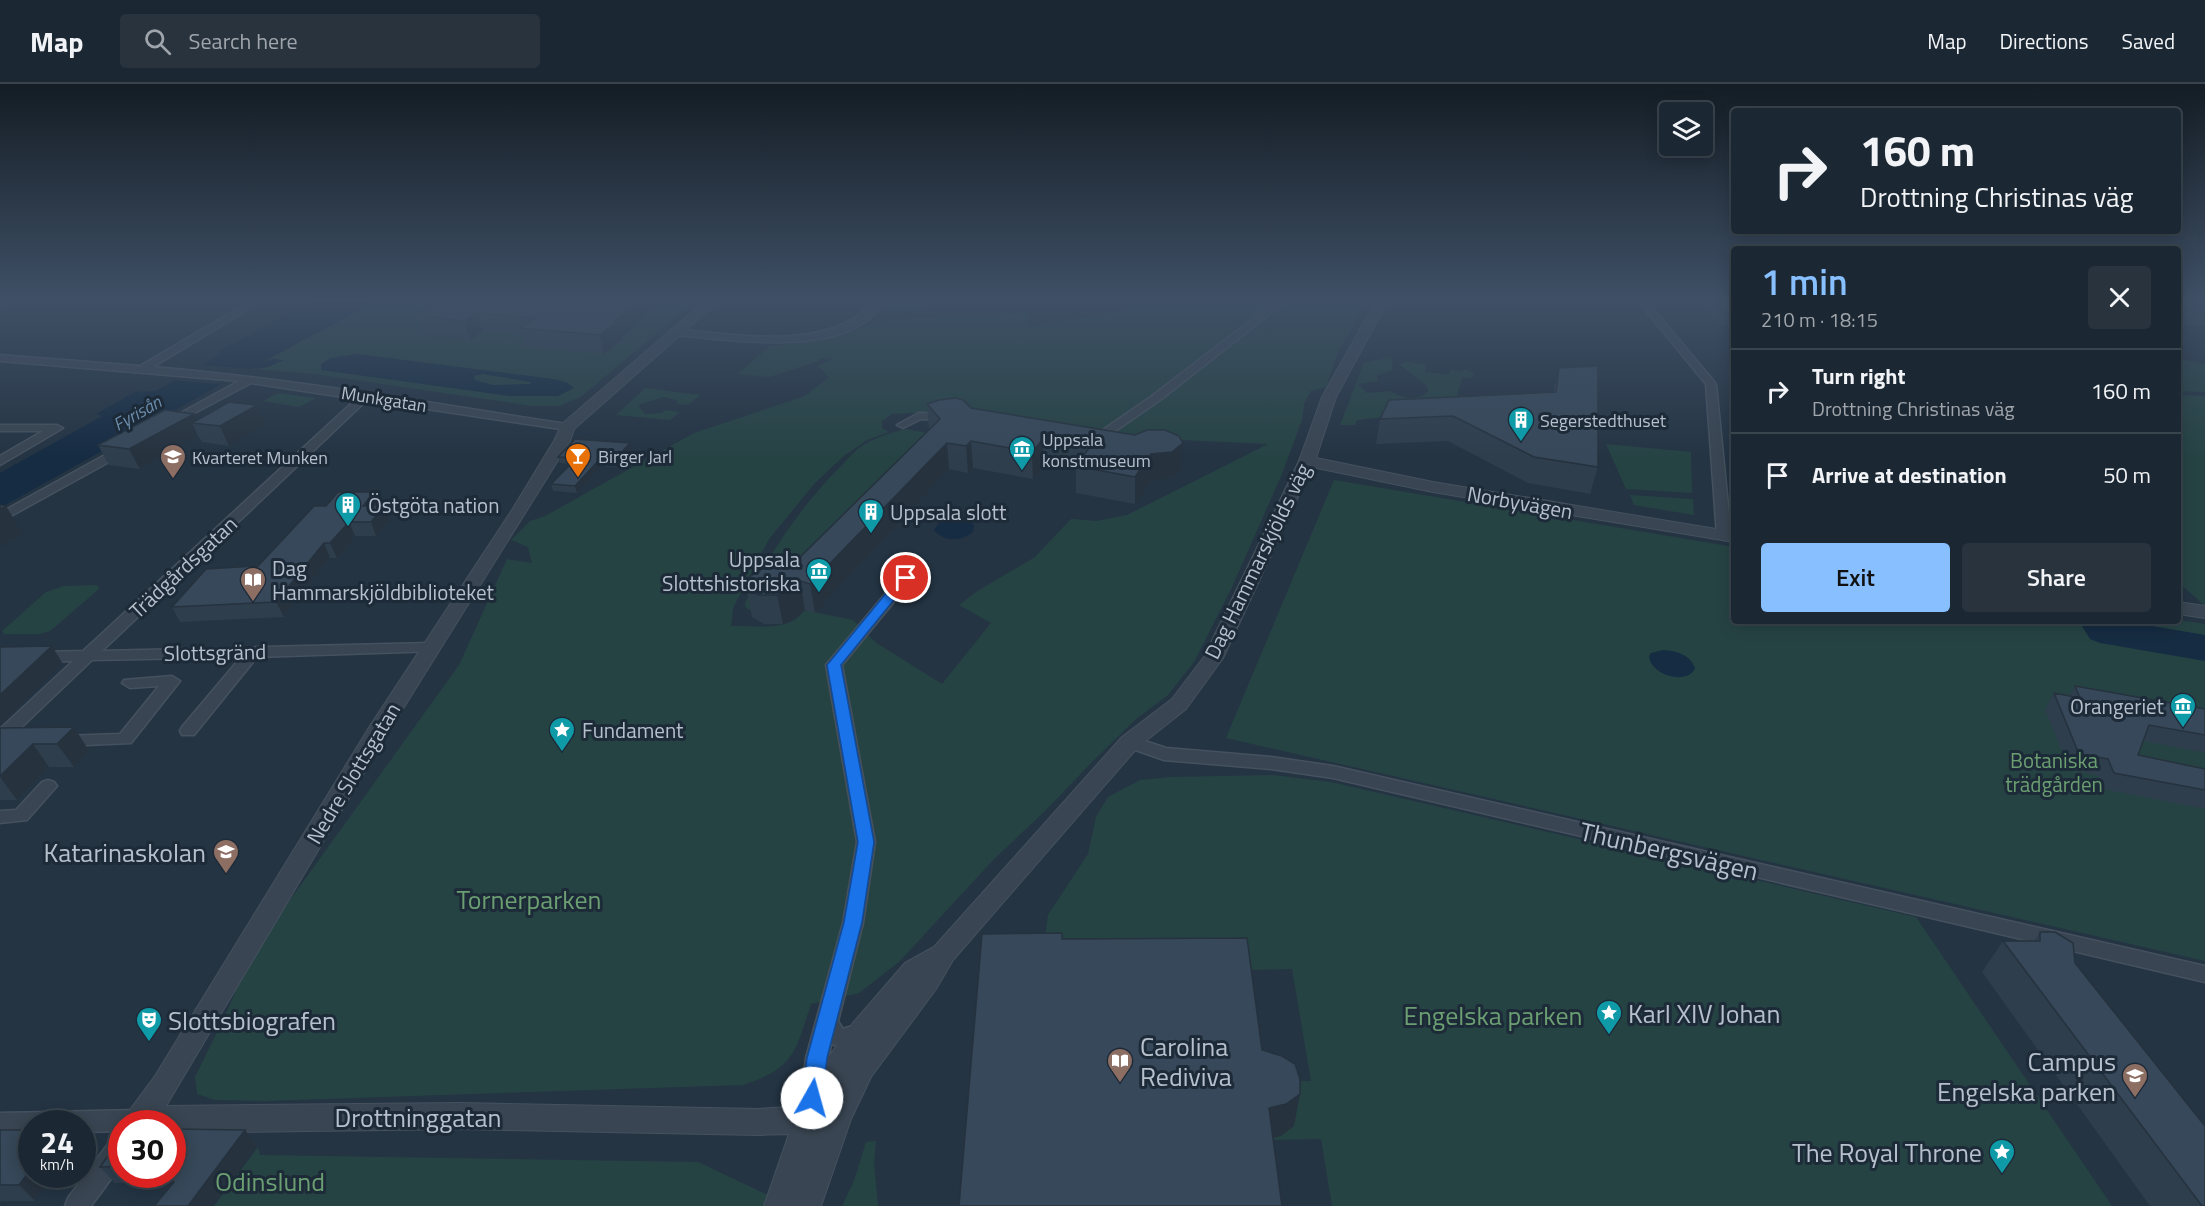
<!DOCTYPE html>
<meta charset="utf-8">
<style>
:root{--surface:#1b2732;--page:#28333e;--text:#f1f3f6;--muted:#a0a5ac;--line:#39444d;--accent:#88c0ff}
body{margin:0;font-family:"Titillium Web",sans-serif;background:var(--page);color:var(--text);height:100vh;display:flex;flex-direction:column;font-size:22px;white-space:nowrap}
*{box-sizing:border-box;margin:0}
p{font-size:20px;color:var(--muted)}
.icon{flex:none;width:33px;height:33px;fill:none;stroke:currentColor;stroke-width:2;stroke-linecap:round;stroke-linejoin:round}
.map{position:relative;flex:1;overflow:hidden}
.panel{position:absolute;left:1731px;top:162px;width:450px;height:378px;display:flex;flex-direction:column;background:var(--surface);border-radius:6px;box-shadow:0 3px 15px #0003,0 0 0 2px var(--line)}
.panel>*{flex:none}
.hud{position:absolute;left:1731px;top:24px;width:450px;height:126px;border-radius:6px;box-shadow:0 3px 15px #0003,0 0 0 2px var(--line);background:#1b2732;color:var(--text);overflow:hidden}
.controls{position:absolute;left:1659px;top:18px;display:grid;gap:12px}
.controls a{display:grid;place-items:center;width:54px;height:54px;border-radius:6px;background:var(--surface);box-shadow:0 3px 15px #0003,0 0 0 2px var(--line);font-size:30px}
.speed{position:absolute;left:18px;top:1026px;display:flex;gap:12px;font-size:30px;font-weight:700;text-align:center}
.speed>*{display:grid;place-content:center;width:78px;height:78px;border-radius:50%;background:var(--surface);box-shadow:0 3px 15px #0003,0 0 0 2px var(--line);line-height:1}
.speed small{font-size:15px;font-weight:400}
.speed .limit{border:9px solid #d22;background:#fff;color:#111}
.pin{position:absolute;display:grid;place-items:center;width:51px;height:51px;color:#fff;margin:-26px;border:3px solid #fff;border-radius:50%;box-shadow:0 2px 6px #0007}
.me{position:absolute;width:66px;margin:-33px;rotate:7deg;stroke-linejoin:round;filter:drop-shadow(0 0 4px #0008)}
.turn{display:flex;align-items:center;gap:21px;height:126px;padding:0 30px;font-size:27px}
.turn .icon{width:78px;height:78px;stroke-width:2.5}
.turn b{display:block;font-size:42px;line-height:51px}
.round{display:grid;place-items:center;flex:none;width:63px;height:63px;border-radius:6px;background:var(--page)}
.head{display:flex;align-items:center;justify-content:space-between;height:102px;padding:0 30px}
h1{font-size:36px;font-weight:600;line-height:45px;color:var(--accent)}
.button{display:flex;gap:12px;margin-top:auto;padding:12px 30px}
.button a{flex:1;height:69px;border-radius:6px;background:var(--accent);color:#111;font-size:24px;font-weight:600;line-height:69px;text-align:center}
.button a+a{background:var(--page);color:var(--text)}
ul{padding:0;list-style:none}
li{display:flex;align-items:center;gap:18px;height:84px;padding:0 30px;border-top:2px solid var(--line)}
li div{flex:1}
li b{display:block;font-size:22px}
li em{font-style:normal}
header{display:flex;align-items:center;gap:36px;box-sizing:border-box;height:84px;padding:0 30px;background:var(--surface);border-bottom:2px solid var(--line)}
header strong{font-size:28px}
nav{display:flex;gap:33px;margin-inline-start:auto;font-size:21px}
.search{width:420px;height:54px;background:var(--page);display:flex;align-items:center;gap:15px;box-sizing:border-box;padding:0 21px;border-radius:6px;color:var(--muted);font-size:22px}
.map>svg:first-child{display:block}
.green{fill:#264344;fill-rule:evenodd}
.water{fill:#162c42;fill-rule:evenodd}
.pier{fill:#243443}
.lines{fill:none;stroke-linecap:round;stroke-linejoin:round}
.minor-casing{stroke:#45515e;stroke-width:3}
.tertiary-casing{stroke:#45515e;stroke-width:2}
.minor{fill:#394552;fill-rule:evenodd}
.tertiary{fill:#394552;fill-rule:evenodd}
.wall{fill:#2e3e4d}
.shaded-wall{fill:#26323e}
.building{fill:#364859;stroke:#26323e;stroke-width:1.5}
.route{fill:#1a73e8;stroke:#114b97;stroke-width:1.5}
.labels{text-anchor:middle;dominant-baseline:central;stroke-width:6;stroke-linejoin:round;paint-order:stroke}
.far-street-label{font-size:18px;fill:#b6c0cc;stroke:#1d2a38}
.far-water-label{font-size:18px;font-style:italic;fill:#6c8ead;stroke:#1d2a38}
.far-poi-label{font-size:18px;fill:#b6c0cc;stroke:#1d2a38;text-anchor:start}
.street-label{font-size:21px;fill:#b6c0cc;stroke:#1d2a38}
.poi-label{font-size:21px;fill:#b6c0cc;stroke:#1d2a38;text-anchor:start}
.park-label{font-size:21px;fill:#6b9f72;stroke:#1d2a38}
.near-street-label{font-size:26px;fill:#b6c0cc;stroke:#1d2a38}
.near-poi-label{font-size:26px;fill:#b6c0cc;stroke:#1d2a38;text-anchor:end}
.near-park-label{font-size:26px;fill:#6b9f72;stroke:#1d2a38}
</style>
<header>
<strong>Map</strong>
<div class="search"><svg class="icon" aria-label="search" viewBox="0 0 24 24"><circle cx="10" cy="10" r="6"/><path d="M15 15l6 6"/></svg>Search here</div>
<nav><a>Map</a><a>Directions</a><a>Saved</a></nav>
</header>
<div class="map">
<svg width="2205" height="1122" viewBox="0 0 2205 1122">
<rect width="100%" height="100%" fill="#243443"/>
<path class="green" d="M380 215H697L582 312 560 322H532L314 290 258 285 268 283 273 275 260 279Z
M887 215H950C933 221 897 235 881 222Z
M1144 215H1368L1338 268 1326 303 1311 307 1304 320 1302 336 1282 390 1232 503 1194 578 1168 611 1135 636 1092 678 1046 726 994 775 900 877 859 909 811 920C795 968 795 984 743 1001L265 1017 215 1016 197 1010 195 993 225 932 252 869 459 581 507 475 532 479 528 463 511 456 530 437 545 432 694 349 805 312 829 293 818 282 833 274H820L819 277 769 293 738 290 770 262 819 257 886 236 1027 229 1030 242 1124 227ZM931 328 1116 353 1268 360 1127 431 1097 437 1071 435 1035 473 976 508 959 521 991 539 942 600 875 558 853 536 804 526C791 549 753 541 731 542L733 524 769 455 815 399 844 372 867 356 889 348 882 344V337L892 330Z
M1391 273 1393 286 1377 291 1378 297 1358 300 1367 309 1390 307C1403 315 1416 317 1428 308L1427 302 1399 280 1408 278 1426 281 1425 288 1449 291 1450 286 1462 288 1463 285 1472 288 1474 293 1462 294 1453 325 1357 336 1355 341H1340L1364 279Z
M2178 275 2205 280V308L2178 307Z
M645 304 700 311 688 321 677 320 678 317 664 313 638 321 645 330 662 329 665 326 680 328 670 336 616 331Z
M278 309 316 314 299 323 263 317Z
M2178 311 2205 312V522L2178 498Z
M906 345 932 350 751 527 746 524 745 519C768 471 797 429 833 390 842 382 850 371 859 364 872 354 891 349 906 345Z
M1606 360 1691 368 1692 409 1626 405Z
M1334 396 1734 463V537L2178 536 2205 540V877L1226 654Z
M1630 411 1693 415 1694 431 1634 421Z
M94 501 99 502 98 506 50 547 39 550H4L2 547 46 508 64 502Z
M1273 691 1331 698 1916 833 2112 1122H1332L1321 1055 1265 1056 1258 998 1311 997 1292 885 1243 886 1043 869 1048 831 1088 770 1096 733 1108 713 1140 696 1171 693Z
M876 1057 874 1079 878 1122H842L854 1097 866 1058Z
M258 1063 260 1071 698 1078 770 1112 768 1122H214Z"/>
<path class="water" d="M318 215H380L261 279 273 275 284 276 268 283 252 284 218 300 220 301 0 424V389L102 332 96 330 135 308 156 307 221 270 217 268Z
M357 270 553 295 566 298 574 304 558 312H510L321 286V280L331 274ZM483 290 530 298V300L493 301 475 296 474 292Z
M954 434 966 435 974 441 973 448C962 457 944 459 934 446L938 440Z
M2079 537H2123L2205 551V577L2100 559 2090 555Z
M1663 566C1676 567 1690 570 1695 584 1688 602 1650 591 1649 572L1651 569Z"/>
<path class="pier" d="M196 280 252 285 217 300 169 296Z"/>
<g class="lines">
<defs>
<path id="minor" d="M12 215 0 223 1 215Z
M254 215H265L153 283C293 295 428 319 567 340L573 343 567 346 367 316 102 567 430 559 435 561 438 564 435 567 257 573 194 651H182L180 647 182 643 241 573 92 576 6 658 0 659V645L73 577 0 579V569L83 567 356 315 251 299 170 342 166 341V337L239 297 0 277V271L140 282Z
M875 215H884C880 221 876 229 870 234 826 271 731 256 677 251L672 248 677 245C735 251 836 269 875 215Z
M1279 215H1289L1160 316 1108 352 1090 358 1086 357V353L1100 348 1152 312Z
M1636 215H1645L1716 300 1731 452 1729 455 1724 456 1717 452 1706 300Z
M919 329 948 330 954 333 948 336 921 335 903 344 897 341Z
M0 341H57L63 344 0 381V372L43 347H0Z
M123 361 127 362V368L0 438V429Z
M906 490 913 494 911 497 842 581 875 758 863 839 838 937 843 945 861 939 869 942 872 948 869 954 846 964 831 960 823 1011 820 1018 812 1021 804 1018 801 1011 806 974 843 839 857 758 826 581 901 491Z
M172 592 180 597 131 659 63 662 57 661 55 657 57 653 63 652 120 650 159 602 130 604 122 599 124 596Z
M1130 652 1166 664 1271 673 1333 682 2205 882V898L1333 694 1271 685 1164 676 1124 662 1122 658 1124 654Z
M48 696 54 698 57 702 27 736 0 739V727L16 726 42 698Z
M139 1026 147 1029 150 1036 149 1040H122V1047L82 1048V1040H32V1049H0V1029Z
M122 1050V1080L91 1122H65L68 1114 114 1052Z"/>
<path id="tertiary" d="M707 215H721L574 345 570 357 389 647 166 1022 461 1019 758 1025 800 1022 815 992 853 939 905 879 934 863 1122 653 1172 615 1204 573 1299 377 1322 313 1377 215H1389L1336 313 1316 374 1433 398 1734 448V458L1433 408 1312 383 1223 574 1186 625 1138 663 953 876 936 905 871 993 851 1035 821 1122H764L789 1050 758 1051 461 1045 172 1049V1040H126L124 1036 129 1027 155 992 370 642 512 426 554 357 562 340Z
M2178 518 2205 522V534L2178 530Z"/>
</defs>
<use href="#minor" class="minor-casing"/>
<use href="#tertiary" class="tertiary-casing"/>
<use href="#minor" class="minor"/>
<use href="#tertiary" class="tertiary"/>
</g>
<path class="wall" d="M550 215H659L660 220 630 243 631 246 622 252 623 255 604 270 525 263 521 250 483 247 470 256 423 250 417 231 546 218Z
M1695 215H1734V242L1721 241Z
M2178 215H2205V242L2178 241Z
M1559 284 1598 383 1590 410 1528 399 1448 357 1376 360 1380 335 1553 308Z
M927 320 971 324 1182 386 1171 394 1151 397 1135 420 1076 409V386L1044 381 1033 395 973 384 968 389 949 385 815 529 805 526 792 537 783 540H764L752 533 746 503 790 483 929 346Z
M197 336 265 340 229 362 202 358 198 352 140 385 109 381 98 361Z
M632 365 616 383 602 382 577 409 553 407 551 400 571 380 560 379 558 373Z
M384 421 390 435 376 452H355L337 474H330L284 533 180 538 172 523 258 482 381 422Z
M2075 602 2205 625V669L2143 657 2138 671 2205 685V725L2103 705 2097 691 2069 685 2045 625 2054 609 2069 612Z
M74 643 89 667 74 683H49L17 716H0V644Z
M2040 848 2075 879 2205 1122H2150L1982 888 2003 857H2034Z
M0 1046 35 1117H1L0 1119Z
M245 1046 257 1062 173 1098 115 1099 100 1083 122 1052V1090H172Z"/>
<path class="shaded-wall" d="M639 215H659L660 220 630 243 631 246 622 252 623 255 604 270 600 251 623 227Z
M1029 215H1048L1029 220Z
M477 229 483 247 470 256 464 237Z
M257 321 265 340 229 362 220 342Z
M194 330 198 339H192L198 352 140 385 129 365Z
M1043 355 1044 381 1033 395 1032 368Z
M971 357 973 384 968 389 966 362Z
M630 359 632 365 616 383 614 376Z
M947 359 949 385 815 529 810 500Z
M1183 359 1182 386 1171 394 1151 397 1135 420V393L1151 370Z
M600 375 602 382 577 409 575 402Z
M375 408 381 422H363Z
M384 421 390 435 376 452 371 438Z
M6 422 23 450 0 463V425Z
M349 438 355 452 337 474 330 459Z
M324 459 330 474 284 533 276 518Z
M800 497 805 526 792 537 783 540 777 511Z
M52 562 63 580 0 640V611Z
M74 643 89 667 74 683 57 660Z
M33 660 49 683 17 716 0 693Z
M1300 1010 1294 1042 1281 1052 1265 1056 1269 1024Z
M245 1046 257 1062 213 1122H188Z
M32 1084V1090H54L35 1117 19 1101Z"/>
<path class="building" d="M445 215H513L546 218 550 215H639L623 227 626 228 614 237H618L600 251 519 244 535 234 477 229 464 237 417 231Z
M1710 215H1734V230H1725Z
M1598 282V383L1534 373 1453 332 1380 335 1389 316 1556 308 1559 284Z
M956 314 963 316 971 324 1135 351 1147 346H1165L1179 352 1183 359 1172 368 1151 370 1135 393 1075 382 1090 363 1043 355 1032 368 971 357 966 362 947 359 810 500 800 497 787 508 777 511H758L746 503V498L749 493 762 485 790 483 940 335 927 320 939 316Z
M229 318 257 321 220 342 192 339Z
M165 326 194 330 129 365 98 361Z
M575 355 630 359 614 376 600 375 575 402 551 400 577 374 558 373Z
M338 408H375L363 422 384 421 371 438H349L330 459H324L276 518 172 523 206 485 258 482 314 422H326Z
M0 421 6 422 0 425Z
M52 562 0 611V563Z
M2075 602 2205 625V651L2149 641 2138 671 2205 685V706L2114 689 2108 675 2079 670 2054 609 2080 614Z
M74 643 57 660H33L0 692V644Z
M2040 848H2055L2073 859 2075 879 2205 1042V1122H2202L2003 857H2040Z
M1062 849V855L1247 854 1262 966 1282 972 1295 980 1300 995V1010L1286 1020 1269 1024 1282 1122H959L982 850Z
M172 1045 245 1046 188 1122H154L174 1098 168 1090H172Z
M0 1046H32V1084L19 1101H0Z
M122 1052V1082L100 1083Z"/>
<linearGradient id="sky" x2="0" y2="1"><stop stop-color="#141d25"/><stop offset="0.58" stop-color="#3f5066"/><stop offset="1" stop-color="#3f5066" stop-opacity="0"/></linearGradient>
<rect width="2205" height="373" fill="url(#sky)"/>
<path class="route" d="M906 490 910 491 912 494 910 496 841 581 874 758 862 838 827 974 822 1014 819 1021 812 1024 805 1021 802 1014 807 974 844 838 858 758 827 581 901 491Z"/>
<defs>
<symbol id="building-pin" viewBox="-11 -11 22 30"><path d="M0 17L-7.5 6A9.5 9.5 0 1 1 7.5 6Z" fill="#0f9aa8" stroke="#1d2a38"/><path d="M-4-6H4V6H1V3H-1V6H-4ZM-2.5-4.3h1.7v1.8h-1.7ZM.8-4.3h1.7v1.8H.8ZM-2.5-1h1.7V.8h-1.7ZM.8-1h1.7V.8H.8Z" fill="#fff"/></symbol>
<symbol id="museum-pin" viewBox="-11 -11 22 30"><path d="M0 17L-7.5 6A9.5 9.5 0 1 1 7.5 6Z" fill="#0f9aa8" stroke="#1d2a38"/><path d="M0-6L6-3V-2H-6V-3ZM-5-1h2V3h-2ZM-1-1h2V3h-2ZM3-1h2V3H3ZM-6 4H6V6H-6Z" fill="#fff"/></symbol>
<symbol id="bar-pin" viewBox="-11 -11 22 30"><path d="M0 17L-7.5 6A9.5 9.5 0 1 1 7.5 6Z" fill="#e8710a" stroke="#1d2a38"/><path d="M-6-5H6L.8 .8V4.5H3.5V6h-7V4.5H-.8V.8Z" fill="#fff"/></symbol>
<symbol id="university-pin" viewBox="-11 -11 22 30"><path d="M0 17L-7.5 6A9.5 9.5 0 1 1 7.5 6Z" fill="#8d6e63" stroke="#1d2a38"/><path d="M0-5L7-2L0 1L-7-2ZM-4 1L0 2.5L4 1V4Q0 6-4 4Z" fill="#fff"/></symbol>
<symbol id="library-pin" viewBox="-11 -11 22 30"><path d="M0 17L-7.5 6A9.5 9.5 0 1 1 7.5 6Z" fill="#8d6e63" stroke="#1d2a38"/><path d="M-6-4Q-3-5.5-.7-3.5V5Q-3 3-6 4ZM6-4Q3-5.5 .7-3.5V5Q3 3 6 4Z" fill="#fff"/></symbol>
<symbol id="sight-pin" viewBox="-11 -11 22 30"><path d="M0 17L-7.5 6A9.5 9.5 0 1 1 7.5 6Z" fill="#0f9aa8" stroke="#1d2a38"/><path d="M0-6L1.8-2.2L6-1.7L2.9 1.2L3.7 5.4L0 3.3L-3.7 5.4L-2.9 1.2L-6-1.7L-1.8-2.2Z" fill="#fff"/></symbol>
<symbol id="school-pin" viewBox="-11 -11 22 30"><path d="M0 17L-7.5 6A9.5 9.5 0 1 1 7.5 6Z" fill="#8d6e63" stroke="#1d2a38"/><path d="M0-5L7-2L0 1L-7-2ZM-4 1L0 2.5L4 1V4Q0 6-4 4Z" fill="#fff"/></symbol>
<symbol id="theatre-pin" viewBox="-11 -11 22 30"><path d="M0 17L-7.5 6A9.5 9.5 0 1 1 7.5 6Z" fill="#0f9aa8" stroke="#1d2a38"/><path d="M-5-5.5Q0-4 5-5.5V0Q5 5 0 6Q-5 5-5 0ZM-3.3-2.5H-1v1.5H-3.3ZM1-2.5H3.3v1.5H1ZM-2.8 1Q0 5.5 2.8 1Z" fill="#fff"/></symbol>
</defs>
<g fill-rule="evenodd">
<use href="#building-pin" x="1506" y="321" width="30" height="40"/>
<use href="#museum-pin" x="1007" y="350" width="30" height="40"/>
<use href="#bar-pin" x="563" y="357" width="30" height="40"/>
<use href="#university-pin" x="158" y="358" width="30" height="40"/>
<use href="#building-pin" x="333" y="406" width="30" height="40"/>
<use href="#building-pin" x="856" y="413" width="30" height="40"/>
<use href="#museum-pin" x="804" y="472" width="30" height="40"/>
<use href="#library-pin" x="238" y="481" width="30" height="40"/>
<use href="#museum-pin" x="2168" y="607" width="30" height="40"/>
<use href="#sight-pin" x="547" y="631" width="30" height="40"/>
<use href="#school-pin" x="211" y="753" width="30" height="40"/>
<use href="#sight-pin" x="1594" y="914" width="30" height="40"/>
<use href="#theatre-pin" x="134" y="921" width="30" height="40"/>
<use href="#library-pin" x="1105" y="962" width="30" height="40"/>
<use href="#university-pin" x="2120" y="977" width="30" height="40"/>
<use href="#sight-pin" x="1987" y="1053" width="30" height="40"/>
</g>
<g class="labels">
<g class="far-street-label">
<text transform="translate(384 315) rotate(9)">Munkgatan</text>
</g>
<g class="far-water-label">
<text transform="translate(137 329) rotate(-30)">Fyrisån</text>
</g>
<g class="far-poi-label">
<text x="1540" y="336">Segerstedthuset</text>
<text x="1042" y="355">Uppsala<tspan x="1042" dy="21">konstmuseum</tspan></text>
<text x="598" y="372">Birger Jarl</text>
<text x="192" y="373">Kvarteret Munken</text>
</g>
<g class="street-label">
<text transform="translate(1520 418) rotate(10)">Norbyvägen</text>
<text transform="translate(1257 477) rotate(-64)">Dag Hammarskjölds väg</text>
<text transform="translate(183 483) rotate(-43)">Trädgårdsgatan</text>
<text transform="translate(215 568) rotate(-1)">Slottsgränd</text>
<text transform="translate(353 689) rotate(-59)">Nedre Slottsgatan</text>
</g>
<g class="poi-label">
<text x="368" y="421">Östgöta nation</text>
<text x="890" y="428">Uppsala slott</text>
<text x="800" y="475" text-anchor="end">Uppsala<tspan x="800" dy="24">Slottshistoriska</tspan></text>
<text x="272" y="484">Dag<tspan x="272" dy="24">Hammarskjöldbiblioteket</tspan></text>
<text x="2164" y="622" text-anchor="end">Orangeriet</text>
<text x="582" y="646">Fundament</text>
</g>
<g class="park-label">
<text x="2054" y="676">Botaniska<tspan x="2054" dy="24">trädgården</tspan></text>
</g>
<g class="near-street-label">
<text transform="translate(1669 767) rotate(13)">Thunbergsvägen</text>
<text x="418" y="1033">Drottninggatan</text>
</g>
<g class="near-poi-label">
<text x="206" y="768">Katarinaskolan</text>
<text x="1628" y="929" text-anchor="start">Karl XIV Johan</text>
<text x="168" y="936" text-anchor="start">Slottsbiografen</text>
<text x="1140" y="962" text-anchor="start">Carolina<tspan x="1140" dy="30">Rediviva</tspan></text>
<text x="2116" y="977">Campus<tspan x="2116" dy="30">Engelska parken</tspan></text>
<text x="1982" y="1068">The Royal Throne</text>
</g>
<g class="near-park-label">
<text x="529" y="815">Tornerparken</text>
<text x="1493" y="931">Engelska parken</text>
<text x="270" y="1097">Odinslund</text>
</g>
</g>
</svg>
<div class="controls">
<a><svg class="icon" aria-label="layers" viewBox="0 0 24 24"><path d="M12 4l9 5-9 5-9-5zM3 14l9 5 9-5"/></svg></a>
</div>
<div class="speed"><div>24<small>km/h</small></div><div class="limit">30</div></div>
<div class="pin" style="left:906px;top:494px;background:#d93025"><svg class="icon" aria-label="arrive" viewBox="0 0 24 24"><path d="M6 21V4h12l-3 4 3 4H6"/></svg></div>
<svg class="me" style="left:812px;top:1014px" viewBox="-20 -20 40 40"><circle r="19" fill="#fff"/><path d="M0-13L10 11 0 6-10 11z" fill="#1a73e8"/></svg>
<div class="hud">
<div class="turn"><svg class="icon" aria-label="right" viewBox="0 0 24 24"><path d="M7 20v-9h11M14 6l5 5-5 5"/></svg><div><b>160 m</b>Drottning Christinas väg</div></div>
</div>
<section class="panel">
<div class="head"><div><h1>1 min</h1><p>210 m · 18:15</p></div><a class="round"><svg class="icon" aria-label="close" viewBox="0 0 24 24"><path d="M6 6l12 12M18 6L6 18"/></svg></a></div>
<ul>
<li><svg class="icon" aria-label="right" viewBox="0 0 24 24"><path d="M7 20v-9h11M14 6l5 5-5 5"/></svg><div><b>Turn right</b><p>Drottning Christinas väg</p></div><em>160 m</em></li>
<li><svg class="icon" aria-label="arrive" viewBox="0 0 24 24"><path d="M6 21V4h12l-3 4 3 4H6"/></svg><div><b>Arrive at destination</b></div><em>50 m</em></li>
</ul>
<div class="button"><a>Exit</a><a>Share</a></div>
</section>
</div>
